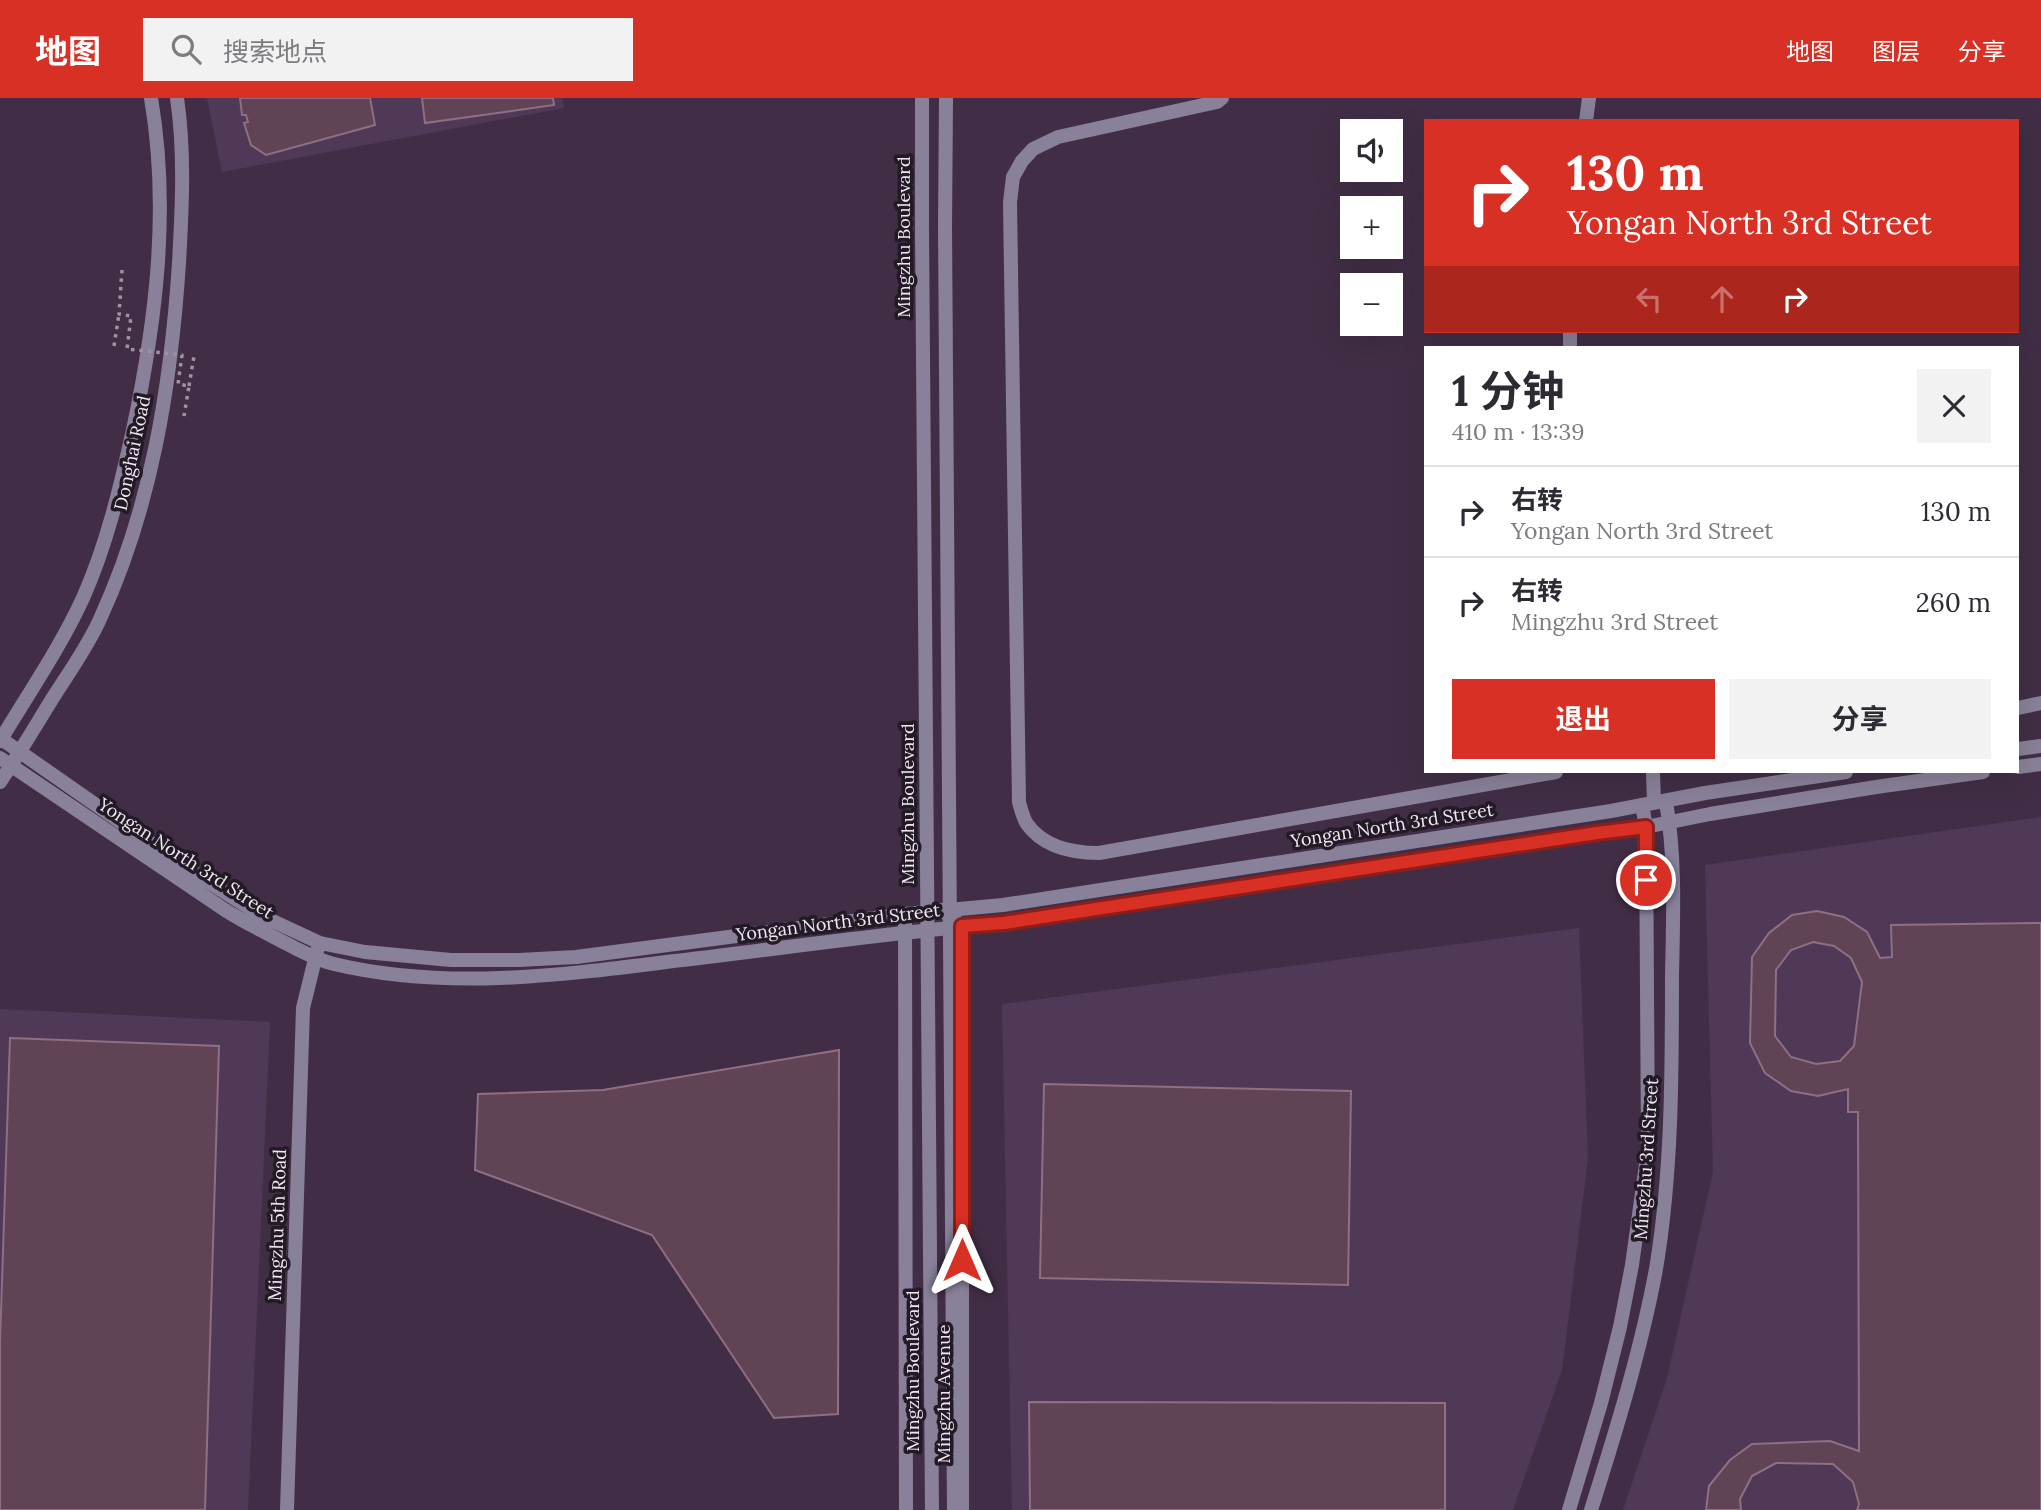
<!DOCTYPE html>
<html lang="zh">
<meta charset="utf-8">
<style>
:root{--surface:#fff;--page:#f2f2f3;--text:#2b2b33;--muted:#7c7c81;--line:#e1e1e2;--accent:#d93025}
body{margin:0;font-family:Lora,"Noto Sans SC",serif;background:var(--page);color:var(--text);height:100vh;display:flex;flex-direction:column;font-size:26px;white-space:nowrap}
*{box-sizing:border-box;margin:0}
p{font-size:23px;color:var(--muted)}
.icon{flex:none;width:38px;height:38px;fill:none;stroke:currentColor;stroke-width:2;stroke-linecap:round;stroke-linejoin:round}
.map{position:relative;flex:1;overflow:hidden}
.details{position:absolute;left:1424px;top:248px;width:595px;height:427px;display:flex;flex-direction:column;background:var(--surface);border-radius:0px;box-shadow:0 7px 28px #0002}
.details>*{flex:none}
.banner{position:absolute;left:1424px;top:21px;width:595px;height:214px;border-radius:0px;box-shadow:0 7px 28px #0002;background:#d93025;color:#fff;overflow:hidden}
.tools{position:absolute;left:1340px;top:21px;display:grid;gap:14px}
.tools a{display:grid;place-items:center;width:63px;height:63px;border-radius:0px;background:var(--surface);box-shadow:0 7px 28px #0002;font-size:35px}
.pin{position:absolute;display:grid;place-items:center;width:60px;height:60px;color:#fff;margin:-30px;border:4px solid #fff;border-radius:50%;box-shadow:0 2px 7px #0007}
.me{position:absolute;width:77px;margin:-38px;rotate:0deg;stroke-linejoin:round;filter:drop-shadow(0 0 5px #0008)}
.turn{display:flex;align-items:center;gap:24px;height:147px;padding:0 28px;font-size:32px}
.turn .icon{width:91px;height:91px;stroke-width:2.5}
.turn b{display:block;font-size:49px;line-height:60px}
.lanes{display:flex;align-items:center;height:66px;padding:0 28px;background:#0003;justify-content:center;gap:35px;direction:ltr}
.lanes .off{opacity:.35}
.round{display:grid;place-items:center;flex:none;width:74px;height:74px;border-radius:0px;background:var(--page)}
.summary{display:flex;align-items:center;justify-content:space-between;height:119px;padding:0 28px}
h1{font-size:42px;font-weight:700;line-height:52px}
.button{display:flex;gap:14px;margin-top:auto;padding:14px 28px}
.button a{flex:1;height:80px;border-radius:0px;background:var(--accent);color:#fff;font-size:28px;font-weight:700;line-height:80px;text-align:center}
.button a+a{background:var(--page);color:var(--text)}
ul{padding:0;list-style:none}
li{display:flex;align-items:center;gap:21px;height:91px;padding:0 28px;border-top:2px solid var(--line)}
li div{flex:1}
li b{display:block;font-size:26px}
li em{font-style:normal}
header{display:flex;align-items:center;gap:42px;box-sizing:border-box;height:98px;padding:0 35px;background:var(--accent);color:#fff}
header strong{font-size:33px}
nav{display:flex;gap:38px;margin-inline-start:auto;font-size:24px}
.search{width:490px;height:63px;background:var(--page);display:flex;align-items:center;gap:18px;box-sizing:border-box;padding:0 24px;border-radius:0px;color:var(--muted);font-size:26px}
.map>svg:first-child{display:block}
.built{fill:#503956}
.building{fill:#604355;stroke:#8f6f83;stroke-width:2;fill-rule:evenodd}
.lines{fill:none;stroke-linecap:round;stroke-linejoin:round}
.path{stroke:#a091a4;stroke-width:3.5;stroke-dasharray:3.5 5;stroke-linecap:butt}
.minor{stroke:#888199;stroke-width:14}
.tertiary{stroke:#888199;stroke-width:14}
.path-bridge{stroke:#a091a4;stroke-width:3.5;stroke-dasharray:3.5 5;stroke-linecap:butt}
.tertiary-bridge{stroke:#888199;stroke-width:14}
.route-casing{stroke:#8d1f18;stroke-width:18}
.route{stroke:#d93025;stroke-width:12}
.labels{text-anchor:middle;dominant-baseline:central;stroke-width:7;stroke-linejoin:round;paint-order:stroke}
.street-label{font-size:18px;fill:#f2e6f5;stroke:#221a25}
</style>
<header>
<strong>地图</strong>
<div class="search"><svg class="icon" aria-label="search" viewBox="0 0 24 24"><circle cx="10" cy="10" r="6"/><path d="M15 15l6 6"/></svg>搜索地点</div>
<nav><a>地图</a><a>图层</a><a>分享</a></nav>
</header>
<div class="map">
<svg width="2041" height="1412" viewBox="0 0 2041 1412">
<rect width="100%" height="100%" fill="#412e46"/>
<path class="built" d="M207 0H562L564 10 222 74Z
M2041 719V1412H1623L1667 1280 1713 1074 1705 767Z
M1579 830 1588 1061 1562 1272 1513 1412H1012L1002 906Z
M0 911 270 924 248 1412H0Z"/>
<path class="building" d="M240 0H370L375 27 266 57 251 47 244 25 248 24 246 17H242Z
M422 0H553L554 7 425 25Z
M1817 813 1844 819 1867 834 1880 860 1892 859 1891 827 2041 825V1412H1857L1859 1406 1853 1384 1833 1366 1776 1365 1752 1378 1740 1401 1741 1412H1706L1709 1388 1730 1362 1752 1346 1830 1343 1859 1353 1858 1014H1848V991L1818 998 1791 993 1765 975 1750 945 1752 859 1769 835 1792 817ZM1813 844 1834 848 1851 860 1862 884 1854 948 1840 963 1816 966 1791 959 1775 938 1776 872 1791 852Z
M10 940 219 948 205 1412H0V1245Z
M839 952 838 1316 774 1320 652 1137 475 1072 478 996 603 992Z
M1044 986 1351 993 1348 1187 1040 1180Z
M1029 1304 1445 1305V1412H1030Z"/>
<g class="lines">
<path class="path" d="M114 248 119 216
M189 288 194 258"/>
<path class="minor" d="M1222 0 1217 4 1058 39 1033 51 1022 63 1013 79 1010 104 1019 704C1021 711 1023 720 1027 726 1044 750 1073 755 1099 755L1556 674
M2018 610 2041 605
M0 640 182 767 262 818 320 845 365 854 451 862H519L576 859 905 816 1003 807 1611 713 1705 695 1846 674
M2018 651 2041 648
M0 660 225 812C249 827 274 839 299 852 311 858 321 863 334 866 443 892 556 878 666 864 779 851 891 834 1004 825L1597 735 1646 729 1710 716 1876 689 1983 674
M2018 669 2041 666
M287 1412 303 910 317 853"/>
<path class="tertiary" d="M1586 23 1589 0
M1570 250V233
M0 643C28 596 60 550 83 500 107 446 120 390 133 332 156 223 170 111 151 0
M1653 674 1654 704
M0 684C19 656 36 627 54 598 70 573 88 548 100 521 152 408 171 287 179 165 182 111 185 54 177 0
M942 812 962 828V1412
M905 816 906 1412
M1569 1412 1601 1305 1620 1229 1632 1167 1648 1052 1646 729 1642 707
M1591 1412C1616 1333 1641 1252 1656 1171 1672 1075 1672 976 1672 879 1673 821 1676 761 1666 704"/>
<path class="path-bridge" d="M122 172 119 216 131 218 127 251 182 257 178 286 189 288 184 318"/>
<path class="tertiary-bridge" d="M922 0V130L932 1412
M946 0 945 129 954 1412"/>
</g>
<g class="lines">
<defs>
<path id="route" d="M962 1162V828L1004 825 1597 735 1646 729V782"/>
</defs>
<use href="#route" class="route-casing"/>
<use href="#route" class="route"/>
</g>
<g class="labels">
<g class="street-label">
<text transform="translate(903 139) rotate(-90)">Mingzhu Boulevard</text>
<text transform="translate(132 355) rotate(-78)">Donghai Road</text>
<text transform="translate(907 706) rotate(-90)">Mingzhu Boulevard</text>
<text transform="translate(1392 727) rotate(-9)">Yongan North 3rd Street</text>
<text transform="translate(186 760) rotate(33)">Yongan North 3rd Street</text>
<text transform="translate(838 824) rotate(-7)">Yongan North 3rd Street</text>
<text transform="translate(1646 1061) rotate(-86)">Mingzhu 3rd Street</text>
<text transform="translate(277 1127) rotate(-88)">Mingzhu 5th Road</text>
<text transform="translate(912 1273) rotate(-90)">Mingzhu Boulevard</text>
<text transform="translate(943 1296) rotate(-90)">Mingzhu Avenue</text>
</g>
</g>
</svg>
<div class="tools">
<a><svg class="icon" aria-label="sound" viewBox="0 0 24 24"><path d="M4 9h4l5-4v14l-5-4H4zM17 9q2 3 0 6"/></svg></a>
<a>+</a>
<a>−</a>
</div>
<div class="pin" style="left:1646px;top:782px;background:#d93025"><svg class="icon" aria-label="arrive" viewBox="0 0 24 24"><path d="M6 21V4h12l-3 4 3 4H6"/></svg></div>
<svg class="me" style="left:962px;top:1162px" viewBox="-20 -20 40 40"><path d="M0-17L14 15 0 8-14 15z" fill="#d93025" stroke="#fff" stroke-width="4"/></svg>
<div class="banner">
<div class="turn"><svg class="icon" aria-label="right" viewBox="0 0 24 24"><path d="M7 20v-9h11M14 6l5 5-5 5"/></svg><div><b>130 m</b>Yongan North 3rd Street</div></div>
<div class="lanes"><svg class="icon off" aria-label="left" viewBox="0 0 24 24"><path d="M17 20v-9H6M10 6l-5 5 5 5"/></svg><svg class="icon off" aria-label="ahead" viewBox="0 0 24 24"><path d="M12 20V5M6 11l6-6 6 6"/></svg><svg class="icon" aria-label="right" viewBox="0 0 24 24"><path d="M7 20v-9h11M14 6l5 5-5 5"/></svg></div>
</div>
<section class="details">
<div class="summary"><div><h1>1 分钟</h1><p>410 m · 13:39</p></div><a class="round"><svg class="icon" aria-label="close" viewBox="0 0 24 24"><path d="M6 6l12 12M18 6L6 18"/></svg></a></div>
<ul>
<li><svg class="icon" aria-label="right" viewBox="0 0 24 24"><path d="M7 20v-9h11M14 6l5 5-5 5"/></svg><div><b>右转</b><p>Yongan North 3rd Street</p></div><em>130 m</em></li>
<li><svg class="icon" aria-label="right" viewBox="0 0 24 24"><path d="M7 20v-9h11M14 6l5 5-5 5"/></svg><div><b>右转</b><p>Mingzhu 3rd Street</p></div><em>260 m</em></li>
</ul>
<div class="button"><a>退出</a><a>分享</a></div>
</section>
</div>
